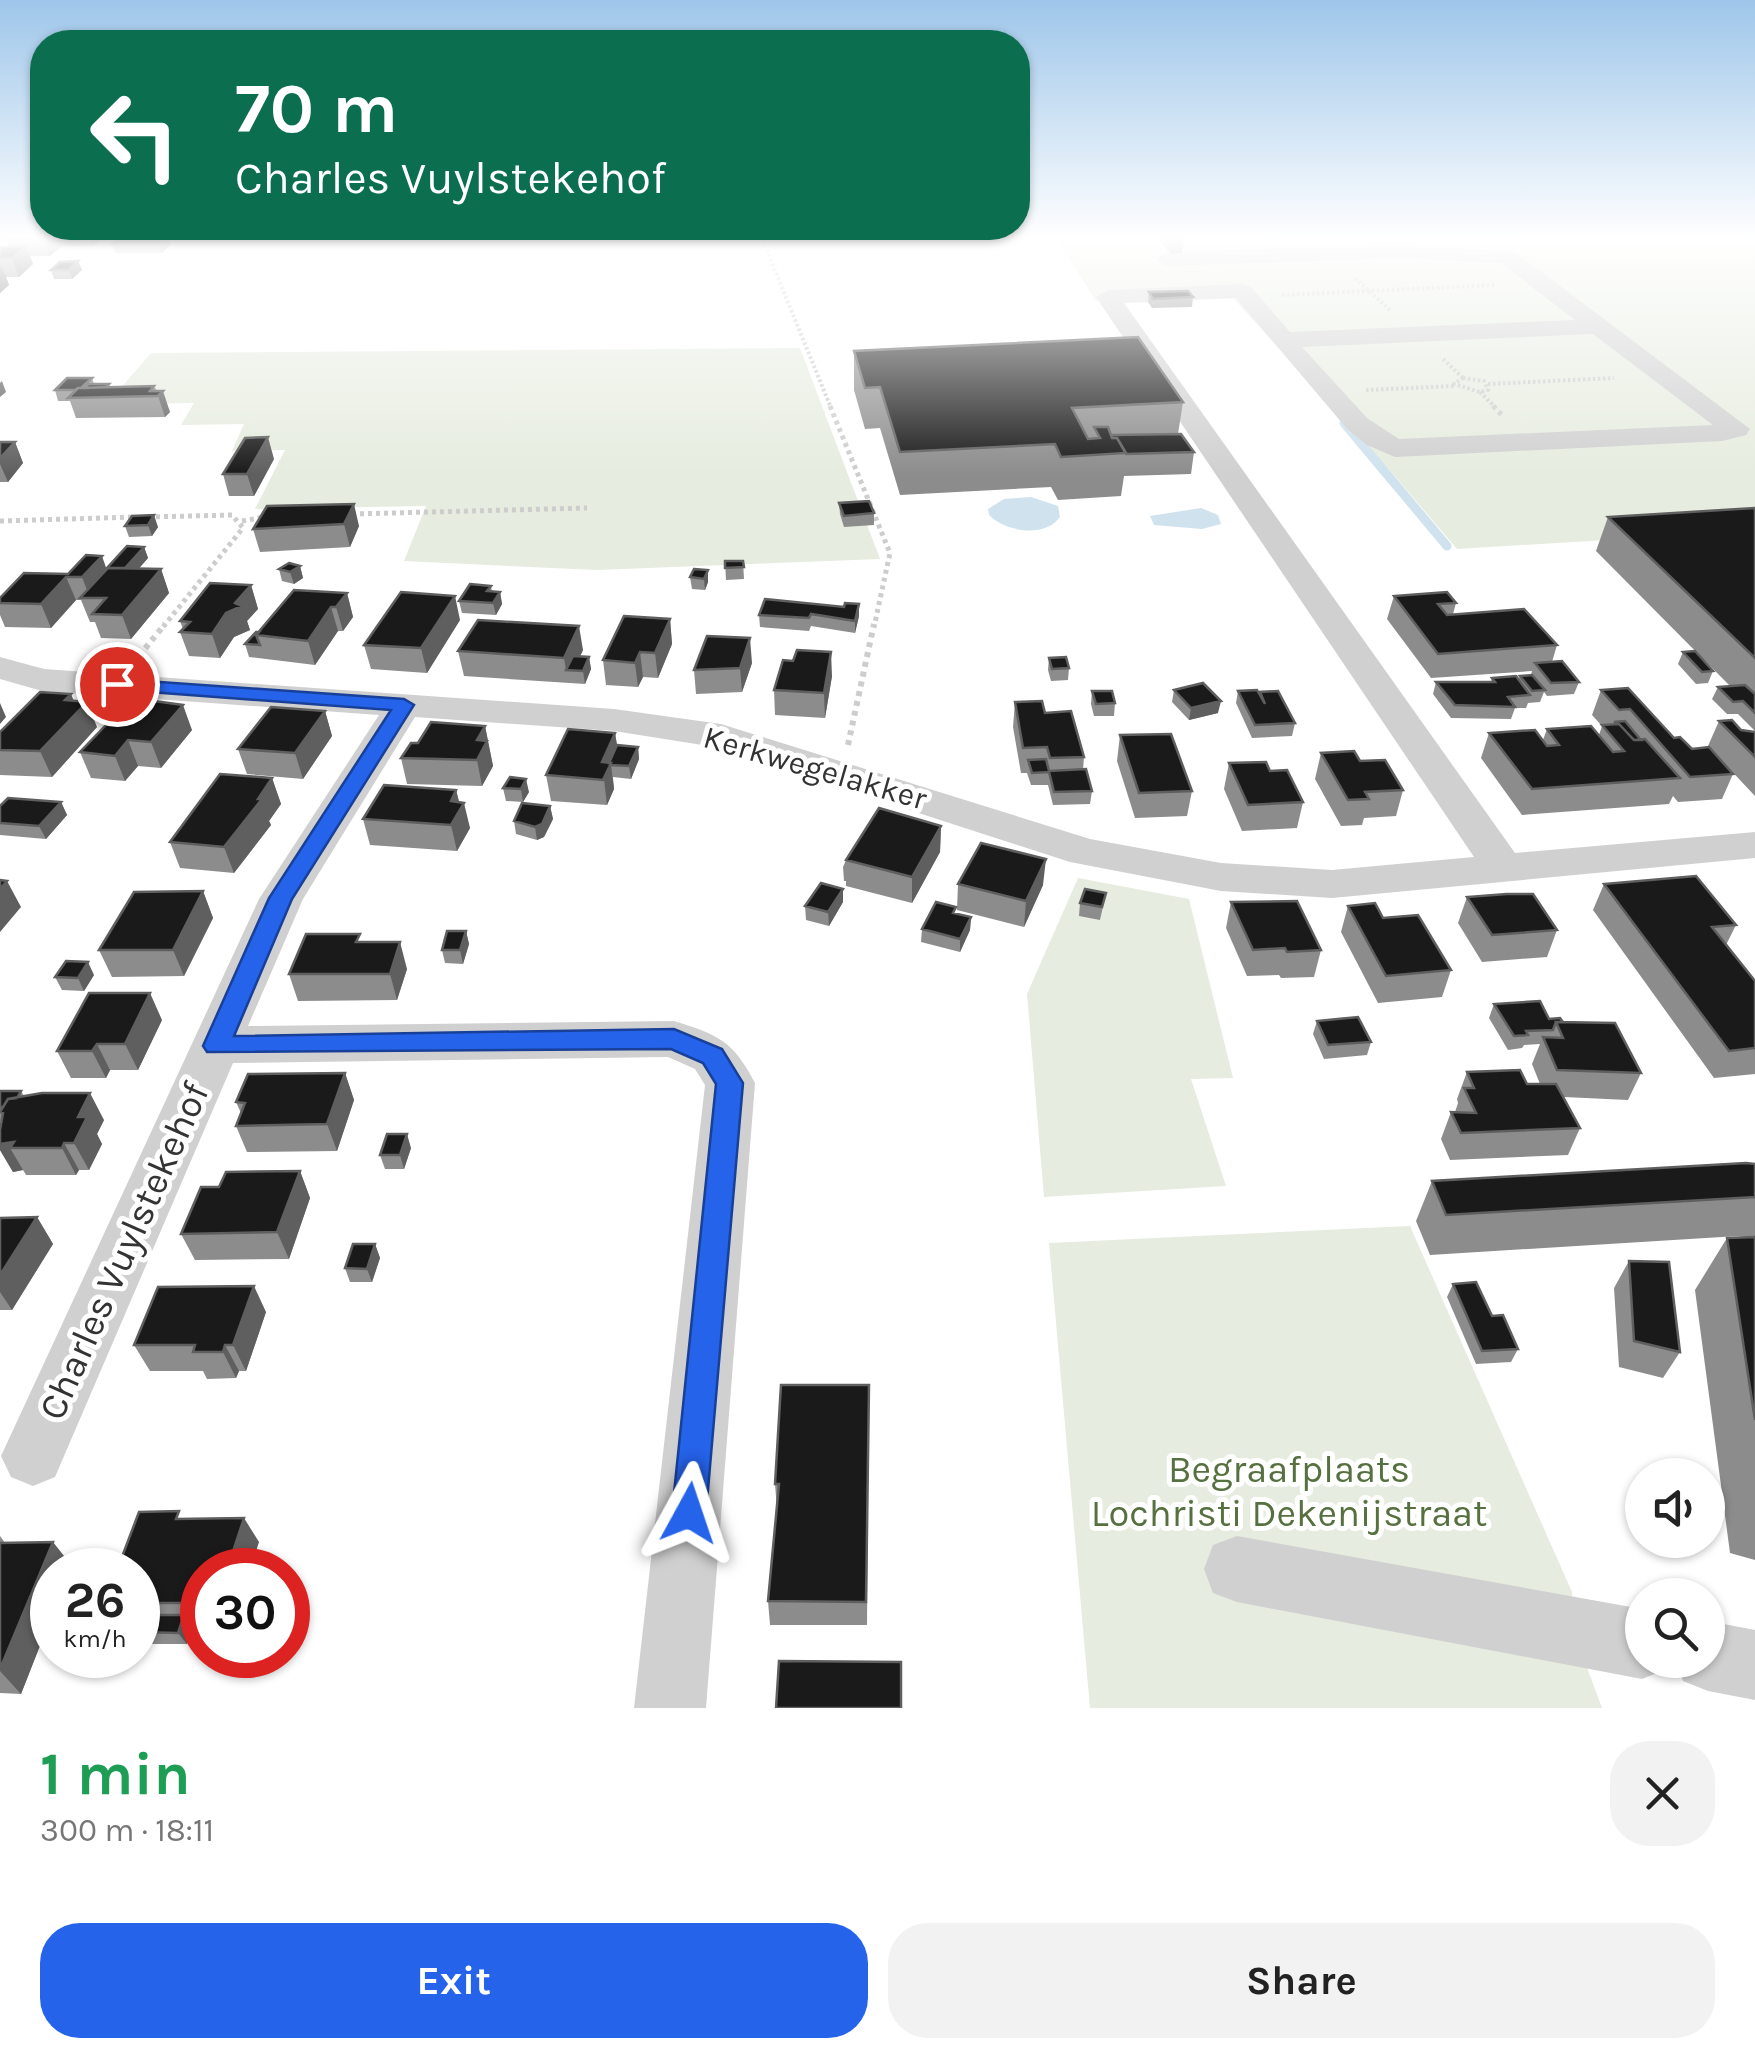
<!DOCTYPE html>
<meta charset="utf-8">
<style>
:root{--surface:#fff;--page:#f2f2f2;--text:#222;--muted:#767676;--accent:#2563eb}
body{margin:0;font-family:Karla,sans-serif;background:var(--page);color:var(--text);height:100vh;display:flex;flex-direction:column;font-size:38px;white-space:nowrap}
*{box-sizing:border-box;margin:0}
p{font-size:32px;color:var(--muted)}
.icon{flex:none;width:55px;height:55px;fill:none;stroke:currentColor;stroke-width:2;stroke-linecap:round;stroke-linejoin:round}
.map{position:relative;height:1708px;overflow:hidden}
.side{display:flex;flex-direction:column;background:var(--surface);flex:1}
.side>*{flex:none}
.banner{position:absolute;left:30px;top:30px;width:1000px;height:210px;border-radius:40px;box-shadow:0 2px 8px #0004;background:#0b6e4f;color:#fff;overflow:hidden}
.controls{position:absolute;left:1625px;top:1458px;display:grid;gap:20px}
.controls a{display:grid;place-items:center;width:100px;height:100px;border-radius:50%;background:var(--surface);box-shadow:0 2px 8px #0004;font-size:50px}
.speed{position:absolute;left:30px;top:1548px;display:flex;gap:20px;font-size:50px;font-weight:700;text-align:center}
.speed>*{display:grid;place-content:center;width:130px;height:130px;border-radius:50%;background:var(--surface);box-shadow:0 2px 8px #0004;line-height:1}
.speed small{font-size:25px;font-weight:400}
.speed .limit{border:15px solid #d22;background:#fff;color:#111}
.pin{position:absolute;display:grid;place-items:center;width:85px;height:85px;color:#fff;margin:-42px;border:5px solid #fff;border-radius:50%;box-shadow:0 2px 10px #0007}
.me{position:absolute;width:110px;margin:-55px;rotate:5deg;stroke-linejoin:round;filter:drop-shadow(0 0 8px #0008)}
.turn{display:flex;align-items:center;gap:35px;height:210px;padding:0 40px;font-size:45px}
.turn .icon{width:130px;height:130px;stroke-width:2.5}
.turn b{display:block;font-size:70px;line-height:85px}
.round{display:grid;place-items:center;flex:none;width:105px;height:105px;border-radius:40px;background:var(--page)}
.headline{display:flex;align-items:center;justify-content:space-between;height:170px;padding:0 40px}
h1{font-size:60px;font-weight:700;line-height:75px;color:#1e9e55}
.button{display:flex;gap:20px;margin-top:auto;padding:20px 40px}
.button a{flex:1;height:115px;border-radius:40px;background:var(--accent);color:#fff;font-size:40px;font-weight:700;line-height:115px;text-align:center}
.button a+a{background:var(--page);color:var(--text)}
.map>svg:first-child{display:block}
.green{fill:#e6ecdf}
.water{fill:#cfe2ee}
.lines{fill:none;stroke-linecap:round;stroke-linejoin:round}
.stream{stroke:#cfe2ee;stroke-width:9}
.path-far2{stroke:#cdcdcd;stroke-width:4;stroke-dasharray:2.5 2.5;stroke-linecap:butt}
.path-far1{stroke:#cdcdcd;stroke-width:5;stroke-dasharray:4 4;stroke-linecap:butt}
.path{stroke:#cdcdcd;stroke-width:6;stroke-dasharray:5 5;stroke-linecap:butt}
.minor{fill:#d0d0d0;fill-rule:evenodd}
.wall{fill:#8c8c8c}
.shaded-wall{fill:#5f5f5f}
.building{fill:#1a1a1a;stroke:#5f5f5f;stroke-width:2.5}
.route{fill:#2563eb;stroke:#184099;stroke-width:2.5}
.labels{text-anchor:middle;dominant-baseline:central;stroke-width:10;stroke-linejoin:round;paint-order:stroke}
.street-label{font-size:32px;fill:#333;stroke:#fff}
.near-street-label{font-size:38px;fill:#333;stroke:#fff}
.near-park-label{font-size:38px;fill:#56703f;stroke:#fff}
</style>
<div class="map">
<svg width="1755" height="1708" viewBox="0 0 1755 1708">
<rect width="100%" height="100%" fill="#fff"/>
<path class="green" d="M1055 236H1755V531L1457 549 1393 474 1230 295 1096 301Z
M800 348 880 559 596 570 404 561 426 506 255 509 285 450 232 451 244 424 181 425 194 403 107 404 151 353Z
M1078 878 1189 899 1233 1078 1191 1079 1226 1186 1044 1197 1027 994Z
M1410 1226 1572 1592 1574 1632 1602 1708H1090L1049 1243Z"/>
<path class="water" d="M1031 497 1058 506 1060 517C1045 538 1006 532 989 515L988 509 1004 499Z
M1201 508 1218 515 1221 524 1202 529 1154 525 1150 516Z"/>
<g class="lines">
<path class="stream" d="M1344 423 1447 546"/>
<path class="path-far2" d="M761 236 831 408
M1355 278 1390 310
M1282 295 1494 285
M1443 359 1463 378
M1463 378 1484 381 1488 390 1480 392 1454 384Z
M1488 384 1614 378
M1366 390 1454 386
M1480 392 1496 408"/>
<path class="path-far1" d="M830 406 890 553 874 627
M1493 406 1502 415
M352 514 587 508
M148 517 232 515 243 528 163 627
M0 521 136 517
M242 521 265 517"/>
<path class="path" d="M139 656 165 624
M848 745 874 624"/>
<path class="minor" d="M0 236H14L0 244Z
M1401 244 1515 252 1750 429 1746 435 1722 441 1395 457 1367 445 1348 430 1236 298 1124 303 1515 853 1755 832V858L1332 898 1221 891 1070 862 715 747 614 731 415 717 303 899 248 1026 674 1021C719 1035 733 1041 755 1083L706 1708H634L705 1085 695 1069 668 1057 233 1063 55 1477 33 1486 11 1477 1 1456 259 899 379 715 42 691 0 679V657L44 669 614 709 721 724 1090 839 1221 863 1332 870 1474 857 1096 297 1108 290 1242 284 1250 286 1290 332 1575 320 1501 263 1401 258 1167 266 1156 259 1167 252ZM1593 334 1713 425 1399 439 1367 418 1302 347Z
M1237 1536 1642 1609V1660H1670L1667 1669 1642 1679 1237 1602 1213 1593 1204 1569 1213 1545Z
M1708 1621 1755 1630V1700L1708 1691 1683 1681 1675 1660H1708Z"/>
</g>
<path class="wall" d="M10 236H98L99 240 93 246H62L50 256H30L33 264 19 277H6L9 285 0 293V247L9 246 6 239Z
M121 236H168L171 244 162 253H115L112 244Z
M1160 236H1185L1182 253 1171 254 1160 241Z
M78 261 82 270 72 279H54L51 270Z
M1149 292 1193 297 1192 307 1152 308 1148 302Z
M854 351 1183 402 1178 434 1194 452 1191 474 1124 476 1121 496 1058 500 1051 487 900 495 880 428 865 429 854 390Z
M92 378 94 384H109L110 387 154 386 170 412 165 417 76 418 70 401H58L55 390Z
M0 442H15L23 463 8 482H0Z
M274 459 254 496H229L223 474Z
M839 503 874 513V525L844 527 840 514Z
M267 506 359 526 350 547 260 552 253 529Z
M1755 508V731L1738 714H1727L1712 699 1718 687 1730 686 1596 551 1608 517Z
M132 516 158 527 152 536 129 537 125 526Z
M144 547 148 558 139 568 161 569 169 593 131 639 101 638 95 622H90L81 600H76L51 628 5 627 0 615V598L68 574 106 569Z
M725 561H743L744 579 726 580Z
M300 566 303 578 294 584 282 581 279 569Z
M694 569 708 582 705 590 692 589 690 577Z
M251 585 258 609 247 621 250 630 234 637 220 658 189 656 180 632 183 629 180 621Z
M491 586 492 592H500L502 604 496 615 462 613 459 601Z
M347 593 353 617 343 631H338L315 665 249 657 245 644 259 632Z
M1394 596 1456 603 1453 614 1557 645 1552 662 1579 682 1574 694 1547 696 1544 692 1540 702 1528 703 1526 708H1515L1511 719 1451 718 1433 694 1436 682H1491L1492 678 1518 680 1520 676 1531 675 1532 671 1431 678 1387 619Z
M859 604V616L855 633 811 626 809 631 760 627 759 615Z
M670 619 672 644 658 678 643 677 638 687 606 685 603 660Z
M460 620 427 673 371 669 364 645Z
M583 650 580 656 589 657 591 669 585 684 464 676 458 651Z
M1683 652 1713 671 1708 683 1696 684 1678 664Z
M1049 658 1069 668 1068 680 1051 681 1048 670Z
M752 663 742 692 696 694 694 670Z
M832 676 825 718 775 715 774 690Z
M1174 690 1218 713 1189 720 1172 702Z
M1601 690 1674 738 1733 774 1722 799 1678 802 1673 796 1669 804 1522 815 1481 758 1489 733 1543 740 1547 729 1599 735 1602 726 1592 715Z
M1092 691 1115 703 1114 716H1094L1091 704Z
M1238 691 1260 695V692L1295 723 1292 736 1252 738 1236 703Z
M132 698 192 730 161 768 138 766 125 781 91 778 80 752Z
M1015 702 1045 713 1084 757 1083 770 1092 791 1090 804 1053 805 1048 785H1031L1027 773H1021L1013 727Z
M325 711 332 736 303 779 247 774 238 749Z
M1719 721 1741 730 1755 732V796L1708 746Z
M485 726 493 766 482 786 407 784 401 758Z
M97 727 52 777 0 775V732Z
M615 733 617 745 638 747 639 759 631 779 613 777 614 789 607 805 551 801 546 775Z
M1120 735 1192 791 1187 816 1135 818 1117 761Z
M1321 753 1360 761 1403 790 1396 816 1364 818 1362 825 1341 826 1315 779Z
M1229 763 1270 771 1303 802 1297 828 1242 831 1224 789Z
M510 777 529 792 523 802 506 801 503 788Z
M272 778 281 804 269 821 271 825 234 873 180 868 170 842Z
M456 790 459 802 470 828 457 851 370 845 363 819Z
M61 802 67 815 46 839 0 835V806Z
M550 806 553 819 544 837 537 840 516 834 514 821Z
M941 826 940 852 912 903 846 886V881H844L843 867 846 860Z
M958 884 1043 885 1024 927 957 910Z
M1604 884 1736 925 1726 945 1755 981V1074L1714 1078 1593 910Z
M843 889V902L829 926 806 920 805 906Z
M203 891 213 918 184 976 112 977 99 950Z
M1106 893 1100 920 1079 916 1080 903Z
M1467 897 1557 930 1547 957 1482 962 1458 923Z
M1231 902 1321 950 1314 977 1281 978 1279 975 1247 976 1226 928Z
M1348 906 1383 918 1451 970 1442 997 1378 1003 1341 932Z
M955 913 971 917 970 930 960 952 921 942 922 929Z
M466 931 469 944 463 964 445 963 442 950Z
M362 942 407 969 397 1000 298 1001 289 974Z
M94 975 84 991 62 990 55 977Z
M1494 1004 1563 1022 1641 1073 1628 1100 1564 1097 1580 1128 1568 1155 1450 1160 1441 1139 1451 1112H1455L1458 1103 1457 1099 1467 1072 1527 1084H1540L1532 1064 1540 1044 1524 1045 1522 1048 1508 1050 1489 1018Z
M162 1020 138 1070H110L106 1078H71L57 1051Z
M1317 1021 1371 1042 1367 1055 1324 1059 1313 1034Z
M345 1073 354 1100 337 1151 247 1152 236 1126 241 1113 236 1102Z
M0 1091H21L24 1096 104 1120 97 1134 102 1144 89 1170H79L76 1175H26L23 1170 13 1172 0 1150 2 1121H0Z
M411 1148 404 1169H385L380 1155Z
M1755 1164V1560L1730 1553 1695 1290 1727 1238 1751 1237 1738 1236 1430 1255 1416 1221 1432 1181Z
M300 1171 310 1198 289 1259 195 1260 181 1234 219 1187Z
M37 1217 53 1244 12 1310H0V1218Z
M375 1244 380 1258 372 1282H350L345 1268Z
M1629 1261 1680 1352 1663 1378 1619 1367 1614 1288Z
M1453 1284 1492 1316 1518 1349 1511 1362 1476 1364 1447 1297Z
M266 1312 246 1371H239L236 1378 207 1379 203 1371H150L134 1345Z
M869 1385 867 1625H770L768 1601 777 1509 775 1484Z
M184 1519 259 1542 202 1570V1627H192L187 1644H142L138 1638V1570Z
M0 1536 5 1543 72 1566 52 1570V1615L21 1694 0 1693Z"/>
<path class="shaded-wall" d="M46 236H58L62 246 50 256 44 238Z
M89 236H98L99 240 93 246Z
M167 236 171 244 162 253 159 244Z
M26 246 33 264 19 277 12 258Z
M78 261 82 270 72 279 69 270Z
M2 267 9 285 0 293V268Z
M2 381 6 392 0 397V383Z
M163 391 170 412 165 417 158 396Z
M268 437 274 459 254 496 247 474Z
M15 442 23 463 8 482 0 464V458Z
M354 504 359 526 350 547 344 524Z
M154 515 158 527 152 536 148 525Z
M144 547 148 558 129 580 125 568Z
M102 556 110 579 90 598 82 577Z
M300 566 303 578 294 584 290 572Z
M161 569 169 593 131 639 122 615Z
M708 570V582L705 590 704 579Z
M66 577 76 600 51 628 41 604Z
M251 585 258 609 247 621 250 630 234 637 220 658 212 634 226 613Z
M500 592 502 604 496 615 493 603Z
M347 593 353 617 343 631 336 607Z
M455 596 460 620 427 673 421 648Z
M859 604V616L855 633V621Z
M331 607 338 631 315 665 308 641Z
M670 619 672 644 658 678 655 653Z
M579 626 583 650 573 671 566 670 564 658Z
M750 638 752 663 742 692 740 668Z
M640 652 643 677 638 687 635 663Z
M831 652 832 676 825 718 824 693Z
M589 657 591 669 585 684 583 671Z
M71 694 78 711 87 702 97 727 52 777 40 751 65 700Z
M1221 701 1218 713 1189 720 1191 708Z
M0 703 6 717 0 724Z
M183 705 192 730 161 768 151 742Z
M325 711 332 736 303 779 295 753Z
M485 726 493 766 482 786 477 760V740Z
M615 733 619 758 611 765 614 789 607 805 602 762Z
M128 740 138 766 125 781 115 756Z
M638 747 639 759 631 779 629 766Z
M272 778 281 804 269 821 271 825 234 873 224 847Z
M526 779 529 792 523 802 521 789Z
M456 790 461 809 464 803 470 828 457 851 451 825V801Z
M61 802 67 815 46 839 39 826Z
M550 806 553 819 544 837 537 840 535 827Z
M941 826 940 852 912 903V877Z
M1046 859 1043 885 1024 927 1026 901Z
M7 881 21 907 0 932V889Z
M843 889V902L829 926 828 912Z
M203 891 213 918 184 976 173 950Z
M971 917 970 930 960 952V939Z
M466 931 469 944 463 964 460 950Z
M400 942 407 969 397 1000 390 974Z
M88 962 94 975 84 991 78 978Z
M150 993 162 1020 138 1070 125 1044Z
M97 1044 110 1070 106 1078 92 1051Z
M345 1073 354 1100 337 1151 327 1124Z
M90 1093 104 1120 97 1134 102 1144 89 1170 74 1143 78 1117Z
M407 1134 411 1148 404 1169 400 1155Z
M14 1142 10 1148 23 1170 13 1172 0 1150V1144Z
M64 1143 79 1170 76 1175 62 1148Z
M300 1171 310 1198 289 1259 277 1232Z
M37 1217 53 1244 12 1310 0 1292V1275Z
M375 1244 380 1258 372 1282 367 1269Z
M254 1286 266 1312 246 1371 233 1345Z
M225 1345 239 1371 236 1378 223 1352Z
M244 1518 259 1542 250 1570H227Z
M53 1542 72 1566 71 1570H52V1615L21 1694 0 1671V1669Z
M184 1615 193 1627 187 1644 178 1633Z"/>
<path class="building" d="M10 236H46L44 238 6 239Z
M121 236H167L159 244H112Z
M26 246 12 258H0V247Z
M78 261 69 270H51L60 262Z
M1188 291 1193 297 1153 299 1149 292Z
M1138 337 1183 402 1072 408 1088 439 1100 438 1094 427H1108L1112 438H1117L1126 453 1061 457 1055 444 900 452 880 387 865 388 854 351Z
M67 378H92L81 388H78L75 390H55Z
M88 384H109L106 387 86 388Z
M154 386 150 391H163L158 396 68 398 78 388Z
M1181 434 1194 452 1126 454 1117 438H1112L1111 435Z
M268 437 247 474H223L245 438Z
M0 442H15L0 458Z
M869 501 874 513 844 516 839 503Z
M354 504 344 524 253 529 267 506Z
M1755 508V658L1608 517Z
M154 515 148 525 125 526 132 516Z
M127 546 144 547 125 568H107Z
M86 555 102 556 82 577H66L41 604 0 603V598L24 573 68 574Z
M725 561H743L744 567 725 568Z
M289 563 300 566 290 572 279 569Z
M108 568 161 569 122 615 92 614 106 598H80Z
M694 569 708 570 704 579 690 577Z
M210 583 251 585 235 603 242 606 226 613 212 634 180 632 190 622 180 621Z
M470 584 491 586 487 591 500 592 493 603 459 601Z
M294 590 347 593 336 607H331L308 641 256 635Z
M401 592 455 596 421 648 364 645Z
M1447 592 1456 603 1438 604 1447 615 1524 609 1557 645 1438 654 1394 596Z
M765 599 844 607 845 603 859 604 855 621 811 614 809 618 759 615Z
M624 616 670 619 655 653 640 652 635 663 603 660Z
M478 620 579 626 564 658 458 651Z
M256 632H259L256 635 260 645 245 644Z
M707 636 750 638 740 668 694 670Z
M797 650 831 652 824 693 774 690 783 660 793 661Z
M1695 651 1713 671 1702 672 1683 652Z
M573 656 589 657 583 671 566 670Z
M1066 657 1069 668 1052 669 1049 658Z
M1562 661 1579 682 1551 683 1535 663Z
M1532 675 1545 690 1532 691 1520 676Z
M1516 676 1530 695 1508 697 1515 707 1455 705 1436 682H1495L1492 678Z
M1203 683 1221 701 1191 708 1174 690Z
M1745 685 1755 694V713L1743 701 1733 702 1718 687Z
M1628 688 1674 738 1680 737 1692 749 1709 747 1733 774 1690 777 1630 709 1619 710 1601 690Z
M1257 690 1265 704 1260 692 1278 691 1295 723 1255 725 1238 691Z
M1092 691H1112L1115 703 1096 704Z
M40 692 71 694 65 700 87 702 40 751 0 750V732Z
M132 698 183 705 151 742 128 740 115 756 80 752Z
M1042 701 1045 713 1071 711 1084 757 1050 758 1047 747 1023 748 1015 702Z
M271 707 325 711 295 753 238 749Z
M1732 720 1741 730 1755 732V757L1719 721Z
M1625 721 1641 740H1634L1619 724 1614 722Z
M431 722 485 726 477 740 487 741 477 760 401 758 411 743H418Z
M1619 724 1634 740 1645 739 1680 778 1532 789 1489 733 1535 730 1547 746 1559 745 1547 729 1591 726 1613 752 1624 751 1602 725Z
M568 729 615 733 602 762 611 763 603 780 546 775Z
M1171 734 1192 791 1139 793 1120 735Z
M617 745 638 747 629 766 610 765 611 763H609Z
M1354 751 1360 761 1385 760 1403 790 1365 792 1369 799 1348 800 1321 753Z
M1046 759 1049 771 1086 769 1092 791 1054 792 1049 772 1032 773 1028 760Z
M1266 762 1270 771 1287 770 1303 802 1248 805 1229 763Z
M220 774 272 778 258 799H262L224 847 170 842Z
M510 777 526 779 521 789 503 788Z
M384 785 456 790 451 801 464 803 451 825 363 819Z
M8 798 61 802 39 826 0 823V806Z
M522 803 550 806 542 824 535 827 514 821Z
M879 808 941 826 912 877 846 860Z
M981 843 1046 859 1026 901 958 884Z
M1696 876 1736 925 1712 927 1755 981V1048L1729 1051 1604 884Z
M0 880 7 881 0 889Z
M821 883 843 889 828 912 805 906Z
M1085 889 1106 893 1102 907 1080 903Z
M203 891 173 950H99L134 892Z
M1507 894H1533L1557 930 1492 935 1467 897Z
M1297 901 1321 950 1287 952 1285 948 1253 950 1231 902Z
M936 902 956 907 953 913 971 917 960 939 922 929Z
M1375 903 1383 918 1418 915 1451 970 1386 976 1348 906Z
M447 931H466L460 950H442Z
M306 934H360L356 942H400L390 974H289Z
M66 961 88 962 78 978 55 977Z
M89 993H150L125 1044H97L92 1051H57Z
M1540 1001 1549 1019 1560 1018 1563 1022H1556L1553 1030 1526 1031 1528 1035 1514 1036 1494 1004Z
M1358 1017 1371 1042 1328 1045 1317 1021Z
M1556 1022 1615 1023 1641 1073 1557 1070 1543 1037 1563 1038Z
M1520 1070 1527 1084H1556L1580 1128 1461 1133 1451 1112 1476 1113 1464 1088H1474L1467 1072Z
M345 1073 327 1124 236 1126 245 1103 236 1102 248 1074Z
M0 1091H21L17 1098 8 1099 3 1107H0Z
M42 1093H90L78 1117H87L74 1143H64L62 1148H10L14 1142 0 1144V1130L3 1113 0 1112 8 1099Z
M387 1134H407L400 1155H380Z
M1746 1163 1755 1164V1197L1446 1215 1432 1181Z
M300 1171 277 1232 181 1234 201 1187H219L226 1172Z
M37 1217 0 1275V1218Z
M1755 1237V1420L1727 1238Z
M353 1244H375L367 1269 345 1268Z
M1629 1261 1669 1262 1680 1352 1634 1341Z
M1476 1282 1492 1316 1503 1315 1518 1349 1482 1351 1453 1284Z
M254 1286 233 1345H225L223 1352H193L195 1345H134L158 1287Z
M781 1385H869L866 1602 768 1601 779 1484H775Z
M179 1511 176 1519 244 1518 227 1570H202V1603H138V1570H117L139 1512Z
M53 1542 0 1669V1543Z
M138 1615H184L178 1633 138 1632Z
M779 1661 901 1662V1708H776Z"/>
<linearGradient id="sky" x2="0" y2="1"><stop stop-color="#9ec6ea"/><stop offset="0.5" stop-color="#fff"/><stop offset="1" stop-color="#fff" stop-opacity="0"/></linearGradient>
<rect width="1755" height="475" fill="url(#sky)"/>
<path class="route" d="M117 679 404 699 414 705 292 899 234 1036 674 1029 722 1049 743 1083 706 1513 701 1525 689 1530 677 1525 672 1513 716 1084 703 1063 671 1049 207 1052 203 1046 269 898 391 710 110 689V680Z"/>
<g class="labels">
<g class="street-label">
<text transform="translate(815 768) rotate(16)">Kerkwegelakker</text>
</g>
<g class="near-street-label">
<text transform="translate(124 1251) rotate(-66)">Charles Vuylstekehof</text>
</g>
<g class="near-park-label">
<text x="1289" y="1469">Begraafplaats<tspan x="1289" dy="44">Lochristi Dekenijstraat</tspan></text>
</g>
</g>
</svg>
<div class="controls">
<a><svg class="icon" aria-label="sound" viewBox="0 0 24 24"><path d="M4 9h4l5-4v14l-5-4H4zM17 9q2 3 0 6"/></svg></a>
<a><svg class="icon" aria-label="search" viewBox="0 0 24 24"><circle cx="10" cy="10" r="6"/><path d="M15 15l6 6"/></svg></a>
</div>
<div class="speed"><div>26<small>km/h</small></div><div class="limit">30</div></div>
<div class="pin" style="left:117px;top:684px;background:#d93025"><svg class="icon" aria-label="arrive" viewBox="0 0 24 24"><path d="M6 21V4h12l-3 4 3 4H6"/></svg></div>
<svg class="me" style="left:689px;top:1513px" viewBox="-20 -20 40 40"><path d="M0-17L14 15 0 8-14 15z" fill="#2563eb" stroke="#fff" stroke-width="4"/></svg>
<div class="banner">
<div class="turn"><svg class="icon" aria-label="left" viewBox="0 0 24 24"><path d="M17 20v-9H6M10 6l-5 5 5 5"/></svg><div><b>70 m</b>Charles Vuylstekehof</div></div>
</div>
</div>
<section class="side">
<div class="headline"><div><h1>1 min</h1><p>300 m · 18:11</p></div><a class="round"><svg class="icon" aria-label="close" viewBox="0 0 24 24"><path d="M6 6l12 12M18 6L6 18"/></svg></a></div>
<div class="button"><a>Exit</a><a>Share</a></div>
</section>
